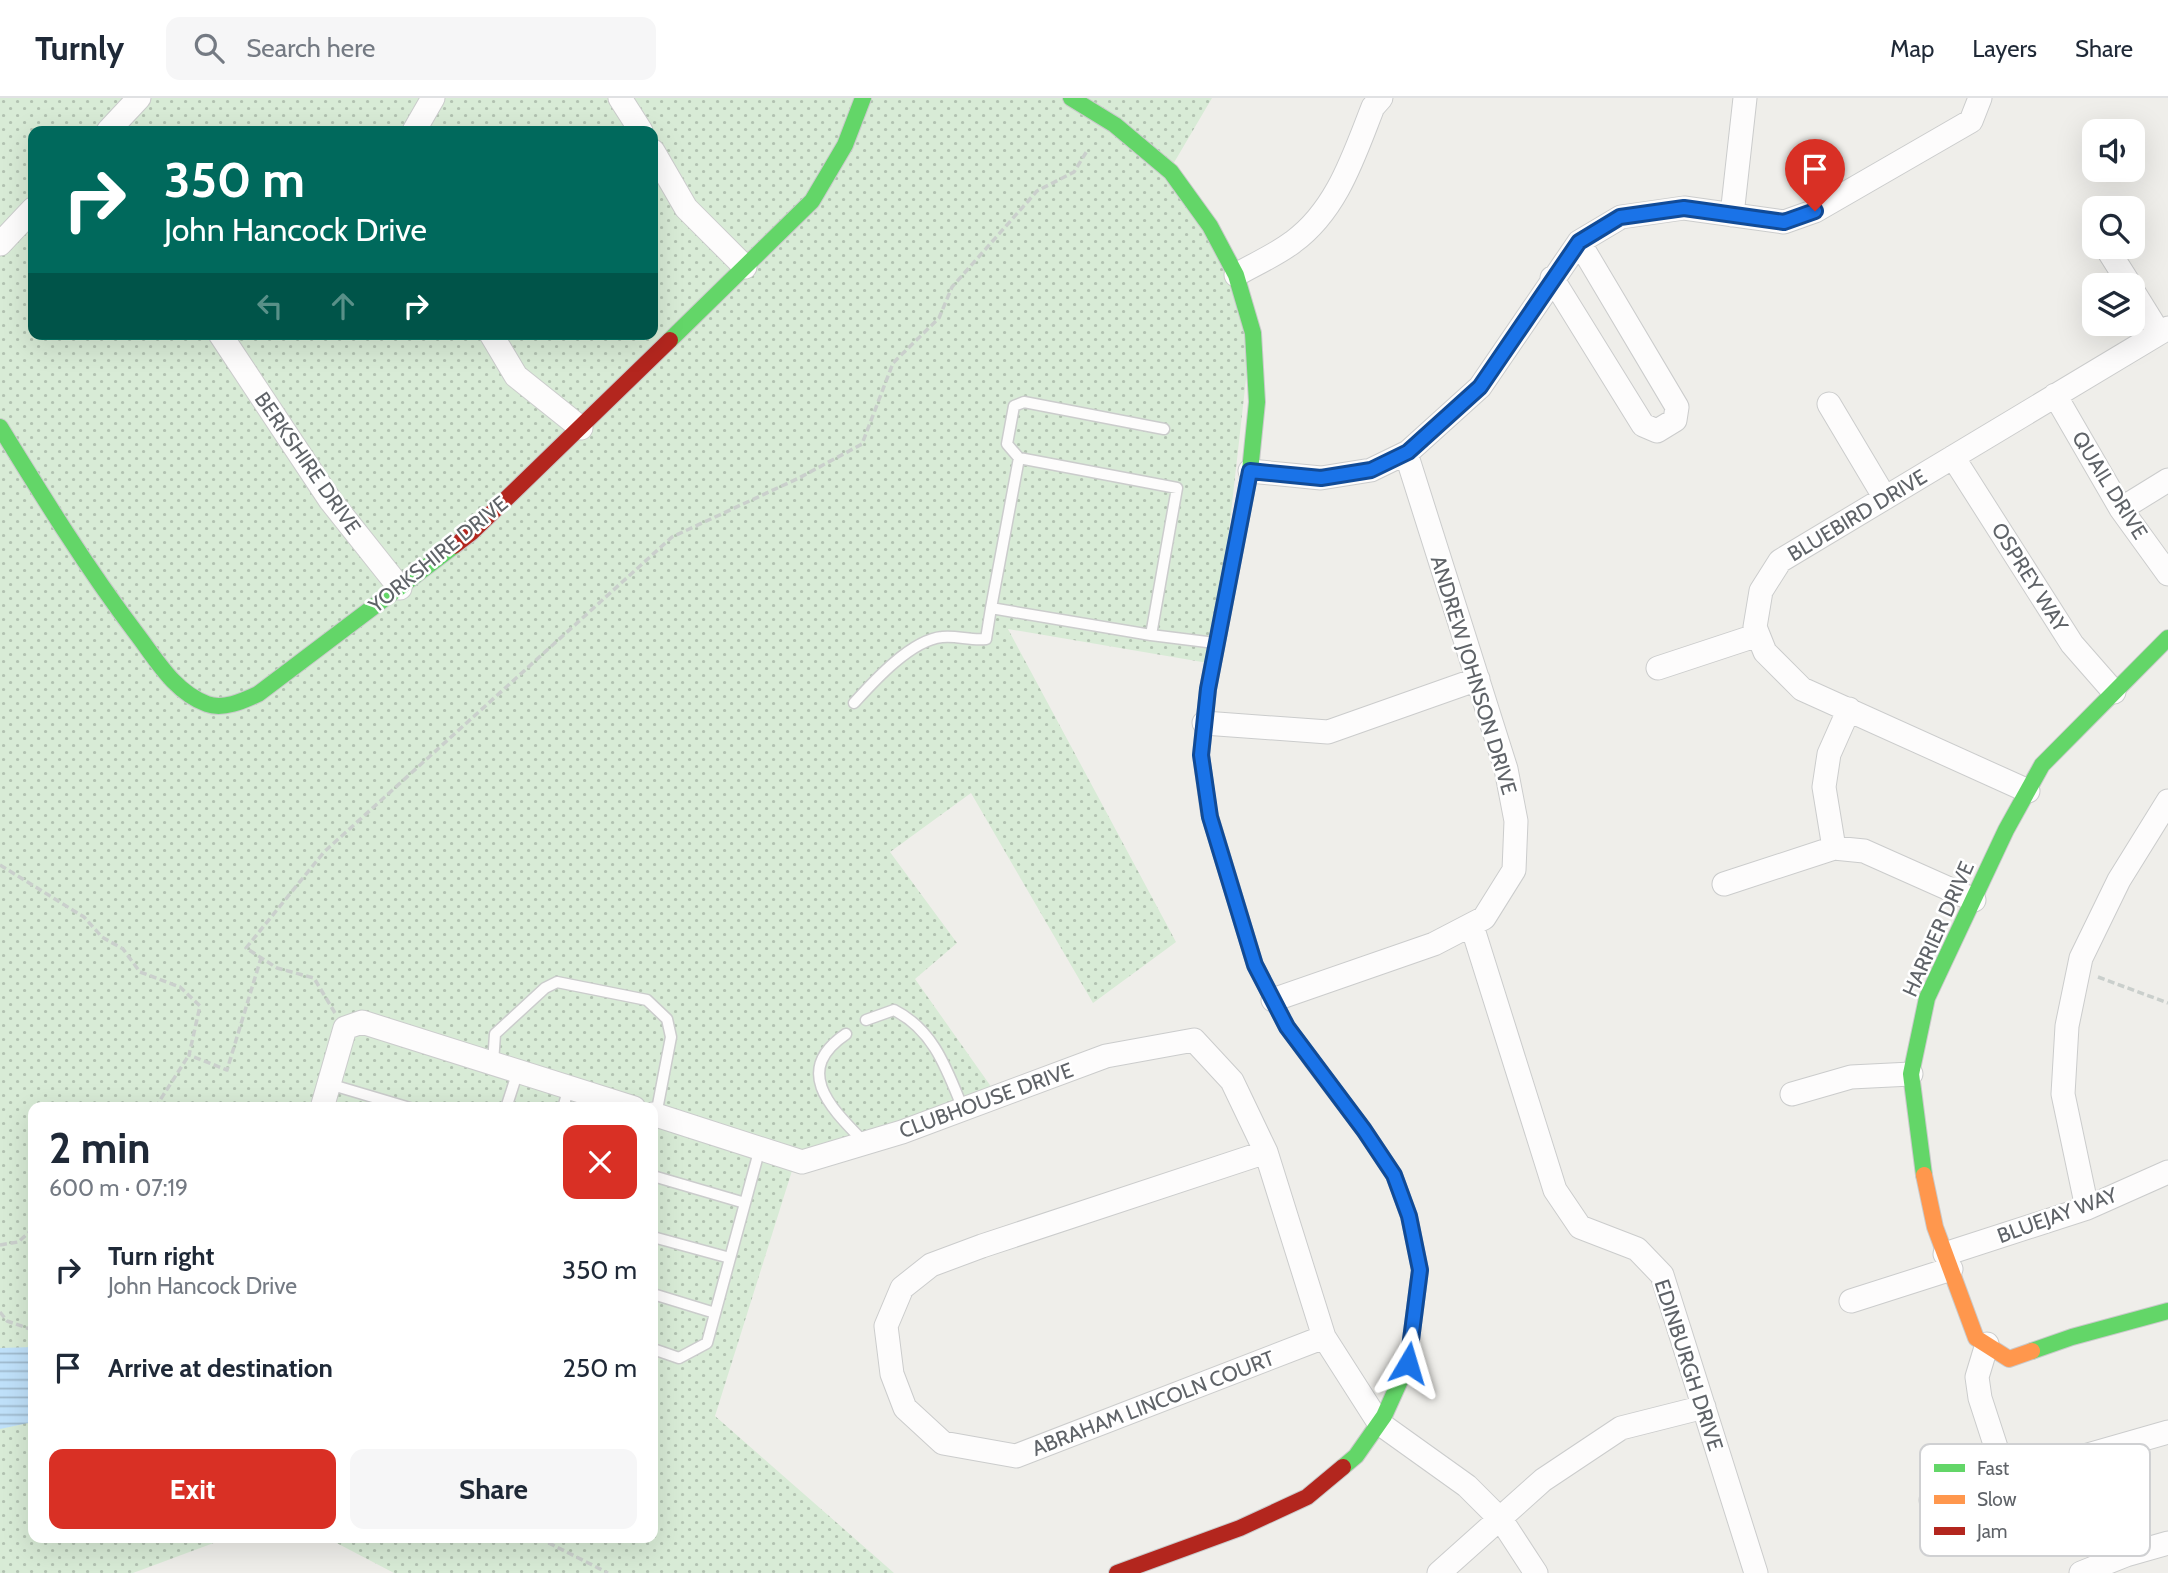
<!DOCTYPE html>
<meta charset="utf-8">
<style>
:root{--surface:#fff;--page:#f6f6f7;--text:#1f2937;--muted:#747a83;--line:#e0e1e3;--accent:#d93025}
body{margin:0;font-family:Cabin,sans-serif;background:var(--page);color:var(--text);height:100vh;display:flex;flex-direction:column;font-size:26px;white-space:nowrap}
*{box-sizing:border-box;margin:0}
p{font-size:23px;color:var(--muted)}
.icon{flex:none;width:38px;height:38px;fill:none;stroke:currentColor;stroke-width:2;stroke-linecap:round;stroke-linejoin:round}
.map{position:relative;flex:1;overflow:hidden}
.panel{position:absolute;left:28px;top:1004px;width:630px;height:441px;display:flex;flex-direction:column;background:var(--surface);border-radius:14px;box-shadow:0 7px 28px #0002}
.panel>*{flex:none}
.banner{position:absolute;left:28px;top:28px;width:630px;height:214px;border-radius:14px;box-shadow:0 7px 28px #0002;background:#00695c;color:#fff;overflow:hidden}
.controls{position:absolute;left:2082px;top:21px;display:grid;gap:14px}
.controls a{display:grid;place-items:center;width:63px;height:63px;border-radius:14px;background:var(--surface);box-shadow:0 7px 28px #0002;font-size:35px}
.pin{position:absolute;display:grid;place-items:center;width:60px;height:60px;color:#fff;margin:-72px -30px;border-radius:50% 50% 50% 0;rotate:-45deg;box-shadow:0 0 7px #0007}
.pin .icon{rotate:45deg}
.me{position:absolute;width:77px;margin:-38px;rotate:7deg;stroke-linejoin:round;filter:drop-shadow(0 0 5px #0008)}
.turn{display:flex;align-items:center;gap:24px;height:147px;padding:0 21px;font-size:32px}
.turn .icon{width:91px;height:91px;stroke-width:2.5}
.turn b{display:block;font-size:49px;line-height:60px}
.lanes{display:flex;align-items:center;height:66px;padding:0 21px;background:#0003;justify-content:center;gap:35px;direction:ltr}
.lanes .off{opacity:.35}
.round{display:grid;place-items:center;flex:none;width:74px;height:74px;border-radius:14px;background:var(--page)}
.overview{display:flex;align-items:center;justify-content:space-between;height:119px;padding:0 21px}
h1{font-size:42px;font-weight:700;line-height:52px}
.button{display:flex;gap:14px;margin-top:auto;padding:14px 21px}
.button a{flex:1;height:80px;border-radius:14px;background:var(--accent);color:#fff;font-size:28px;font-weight:700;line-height:80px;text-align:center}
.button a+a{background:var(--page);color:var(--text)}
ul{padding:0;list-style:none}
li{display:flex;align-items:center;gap:21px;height:98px;padding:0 21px}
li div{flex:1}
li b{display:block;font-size:26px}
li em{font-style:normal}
header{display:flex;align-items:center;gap:42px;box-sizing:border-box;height:98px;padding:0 35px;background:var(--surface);border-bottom:2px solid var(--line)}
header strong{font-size:33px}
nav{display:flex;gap:38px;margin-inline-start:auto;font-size:24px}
.search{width:490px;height:63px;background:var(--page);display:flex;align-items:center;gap:18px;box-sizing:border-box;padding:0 24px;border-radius:14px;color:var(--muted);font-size:26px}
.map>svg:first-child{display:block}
.green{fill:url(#green-dots);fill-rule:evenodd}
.water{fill:url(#water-rules)}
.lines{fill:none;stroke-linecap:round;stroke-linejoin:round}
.lane-casing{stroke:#cbcccc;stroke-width:13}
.street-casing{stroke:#cbcccc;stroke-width:25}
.fast-casing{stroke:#cacacb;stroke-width:18}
.slow-casing{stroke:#cacacb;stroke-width:18}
.jam-casing{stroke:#cacacb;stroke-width:18}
.path{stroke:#cacfcc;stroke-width:3.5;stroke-dasharray:7 3.5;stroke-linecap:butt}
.lane{stroke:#fdfcfc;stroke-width:10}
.street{stroke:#fdfcfc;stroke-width:23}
.fast{stroke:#63d668;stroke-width:16}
.slow{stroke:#ff974d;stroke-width:16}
.jam{stroke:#b3261e;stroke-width:16}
.route-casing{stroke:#114b97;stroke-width:18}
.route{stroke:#1a73e8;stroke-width:12}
.labels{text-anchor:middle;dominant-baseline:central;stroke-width:5;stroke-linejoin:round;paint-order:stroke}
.street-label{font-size:21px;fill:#5f6368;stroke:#fff}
.key{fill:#fff;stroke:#cfd0d2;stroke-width:2}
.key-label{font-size:19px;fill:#5f6368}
</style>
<header>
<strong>Turnly</strong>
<div class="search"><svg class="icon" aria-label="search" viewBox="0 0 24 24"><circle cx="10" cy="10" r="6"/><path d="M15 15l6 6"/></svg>Search here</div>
<nav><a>Map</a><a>Layers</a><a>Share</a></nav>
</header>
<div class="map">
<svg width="2168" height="1475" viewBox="0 0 2168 1475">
<defs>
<pattern id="green-dots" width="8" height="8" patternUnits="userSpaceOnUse" patternTransform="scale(1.75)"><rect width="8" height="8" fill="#d8ebd6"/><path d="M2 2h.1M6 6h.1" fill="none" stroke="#b2c2b1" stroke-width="1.8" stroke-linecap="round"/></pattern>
<pattern id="water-rules" width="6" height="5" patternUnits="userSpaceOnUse" patternTransform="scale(1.75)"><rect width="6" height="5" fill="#bfe0f9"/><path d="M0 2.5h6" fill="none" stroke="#9eb9cd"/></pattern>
</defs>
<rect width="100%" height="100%" fill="#efeeea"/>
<path class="green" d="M0 0H1212L1172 68 1253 219 1214 566 1008 531 1176 844 1093 905 971 695 890 754 957 845 915 881 997 997 796 1060 715 1318 894 1475H394L327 1440H653V1010H33V1440H227L133 1475H0ZM33 33H653V236H33Z"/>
<path class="water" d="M33 1249V1324L0 1331V1250Z"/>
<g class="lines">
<defs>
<path id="lane" d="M1019 360 1007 346 1014 308 1024 304 1164 331
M1151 537 1177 390 1019 360 991 510 1151 537 1215 545
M854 605C874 583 911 542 942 539 956 537 971 543 986 541L991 510
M866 922 894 912C934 932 947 972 963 1011
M846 936C791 973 832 1011 865 1045
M493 965 495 936 545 890 557 884 647 902 667 921 671 939 656 1017
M329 986 410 1010
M506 1010 518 973
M563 1010 569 989
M653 1078 745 1105
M653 1139 730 1160
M653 1196 715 1215
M653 1251 679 1260 707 1245 760 1050"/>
<path id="street" d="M620 0 641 33
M108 33 139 0
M414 33 433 0
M653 53 686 110 745 169
M1732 117 1745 0
M0 146 33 111
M2106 149 2130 187
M1236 177C1255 166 1276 157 1293 144 1337 112 1354 57 1373 9L1381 0
M1552 180 1643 327 1657 333 1675 322 1677 309 1579 144
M2133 193 2159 235
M220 236 330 402 400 490
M491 236 516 278 581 330
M2055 297 2121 411 2168 476
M1829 306 1885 400
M1953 359 2072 546 2114 594
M1250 373 1321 380 1371 372 1408 354 1480 289 1579 144 1621 119 1684 110 1784 124 1815 113 1971 23 1980 0
M2121 411 2168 382
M1658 570 1758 537
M1204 625 1328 634 1478 581
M2028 693 1802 591 1765 554 1755 529 1761 493 1780 463 2168 230
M1834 750 1824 689 1829 656 1849 611
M1724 786 1834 750 1864 753 1974 802
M1472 828 1555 1092 1580 1129 1637 1151 1662 1177 1756 1475
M1273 902 1434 846 1484 820 1514 772 1516 723 1506 671 1406 355
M1792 996 1851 979 1911 976
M322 1010 345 930 362 924 634 1010
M653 1016 802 1064 902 1034 1106 958 1194 942 1232 983 1266 1054 1324 1239 1379 1325 1467 1388 1502 1423 1536 1475
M1266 1054 982 1148 931 1167 902 1190 886 1228 892 1276 905 1310 943 1345 1016 1358 1324 1239
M2087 1110 2063 996 2067 928 2081 860 2119 782 2168 703
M1945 1156 2087 1110 2168 1074
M1851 1203 1951 1171
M1987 1246 1977 1279 1980 1300 2006 1380
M1931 1402 2168 1334
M1439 1475 1543 1382 1621 1330 1704 1309
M2081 1475 2126 1457 2168 1445"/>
<path id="fast" d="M1071 0 1115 27 1171 74 1210 128 1236 177 1253 235 1257 304 1250 373 1208 591 1201 657 1209 715
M670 242 812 103 845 47 863 0
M0 329C43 399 86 469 136 535 156 561 174 594 207 606 223 612 243 603 258 596L454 448
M1312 963 1364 1032 1394 1077 1409 1118 1420 1172 1408 1265 1384 1318 1356 1358 1343 1369
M1924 1077 1911 976 1927 900 2006 732 2042 667 2168 540
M2032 1253 2072 1239 2168 1213"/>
<path id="slow" d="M1209 715 1255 867 1287 929 1312 963
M1924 1077 1935 1129 1976 1240 2009 1261 2032 1253"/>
<path id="jam" d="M454 448 471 435 670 242
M1117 1475 1240 1430 1307 1399 1343 1369"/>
</defs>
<use href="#lane" class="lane-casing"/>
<use href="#street" class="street-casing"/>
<use href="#fast" class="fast-casing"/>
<use href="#slow" class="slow-casing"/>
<use href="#jam" class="jam-casing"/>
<path class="path" d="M0 767 84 819 102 839 123 851 140 874 180 889 200 908 189 957 227 972 261 860
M2098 879 2168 905
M335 915 314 880 277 870 246 850 324 754 672 439 799 380 862 346 893 265 939 220 952 189 1037 93 1074 74 1087 53
M155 1010 189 957
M0 1147 18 1144 33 1131
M0 1214 7 1223 33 1232
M539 1440 608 1475"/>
<use href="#lane" class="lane"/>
<use href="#street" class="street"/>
<use href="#fast" class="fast"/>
<use href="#slow" class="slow"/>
<use href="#jam" class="jam"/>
</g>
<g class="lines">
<defs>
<path id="route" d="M1408 1265 1420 1172 1409 1118 1394 1077 1364 1032 1287 929 1255 867 1210 719 1201 657 1208 591 1250 373 1321 380 1371 372 1408 354 1480 289 1579 144 1620 119 1684 110 1784 124 1815 113"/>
</defs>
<use href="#route" class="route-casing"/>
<use href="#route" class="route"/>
</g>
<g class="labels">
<g class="street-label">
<text transform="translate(308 365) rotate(55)">BERKSHIRE DRIVE</text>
<text transform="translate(2110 387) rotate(58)">QUAIL DRIVE</text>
<text transform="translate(1857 417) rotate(-31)">BLUEBIRD DRIVE</text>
<text transform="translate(438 456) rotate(-39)">YORKSHIRE DRIVE</text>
<text transform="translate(2030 479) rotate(58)">OSPREY WAY</text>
<text transform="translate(1474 577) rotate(73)">ANDREW JOHNSON DRIVE</text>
<text transform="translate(1938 831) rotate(-66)">HARRIER DRIVE</text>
<text transform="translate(986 1002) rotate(-20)">CLUBHOUSE DRIVE</text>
<text transform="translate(2057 1117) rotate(-20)">BLUEJAY WAY</text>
<text transform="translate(1689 1267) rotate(72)">EDINBURGH DRIVE</text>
<text transform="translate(1153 1305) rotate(-21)">ABRAHAM LINCOLN COURT</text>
</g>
</g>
<rect x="1920" y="1346" width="230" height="112" rx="10" class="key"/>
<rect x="1934" y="1366" width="31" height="8" fill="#63d668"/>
<rect x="1934" y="1397" width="31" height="9" fill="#ff974d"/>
<rect x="1934" y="1429" width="31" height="8" fill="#b3261e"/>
<g class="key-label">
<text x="1977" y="1377">Fast</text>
<text x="1977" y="1408">Slow</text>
<text x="1977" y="1440">Jam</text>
</g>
</svg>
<div class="controls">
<a><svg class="icon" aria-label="sound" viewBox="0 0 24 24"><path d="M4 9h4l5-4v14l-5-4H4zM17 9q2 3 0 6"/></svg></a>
<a><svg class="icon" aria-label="search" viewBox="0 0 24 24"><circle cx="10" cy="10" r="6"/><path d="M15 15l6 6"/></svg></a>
<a><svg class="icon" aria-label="layers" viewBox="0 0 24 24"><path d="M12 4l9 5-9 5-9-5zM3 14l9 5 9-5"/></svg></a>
</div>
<div class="pin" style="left:1815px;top:113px;background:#d93025"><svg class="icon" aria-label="arrive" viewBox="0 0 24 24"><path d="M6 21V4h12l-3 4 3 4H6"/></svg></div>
<svg class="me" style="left:1408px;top:1265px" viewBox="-20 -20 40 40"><path d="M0-17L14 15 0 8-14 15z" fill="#1a73e8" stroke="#fff" stroke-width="4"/></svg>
<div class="banner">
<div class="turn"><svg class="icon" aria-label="right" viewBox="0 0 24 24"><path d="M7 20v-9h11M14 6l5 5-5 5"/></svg><div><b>350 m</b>John Hancock Drive</div></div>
<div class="lanes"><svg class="icon off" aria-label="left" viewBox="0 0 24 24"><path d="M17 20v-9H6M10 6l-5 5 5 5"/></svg><svg class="icon off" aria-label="ahead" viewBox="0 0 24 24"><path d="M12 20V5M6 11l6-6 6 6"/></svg><svg class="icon" aria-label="right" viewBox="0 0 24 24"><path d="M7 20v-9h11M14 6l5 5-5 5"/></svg></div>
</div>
<section class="panel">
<div class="overview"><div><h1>2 min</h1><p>600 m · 07:19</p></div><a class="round" style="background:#d93025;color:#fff"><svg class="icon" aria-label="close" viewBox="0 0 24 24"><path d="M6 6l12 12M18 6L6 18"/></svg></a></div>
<ul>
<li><svg class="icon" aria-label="right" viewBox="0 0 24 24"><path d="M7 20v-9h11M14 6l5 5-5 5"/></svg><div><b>Turn right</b><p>John Hancock Drive</p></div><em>350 m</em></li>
<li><svg class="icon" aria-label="arrive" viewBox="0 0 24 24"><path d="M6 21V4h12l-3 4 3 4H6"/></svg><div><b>Arrive at destination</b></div><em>250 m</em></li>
</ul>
<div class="button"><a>Exit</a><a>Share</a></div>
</section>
</div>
